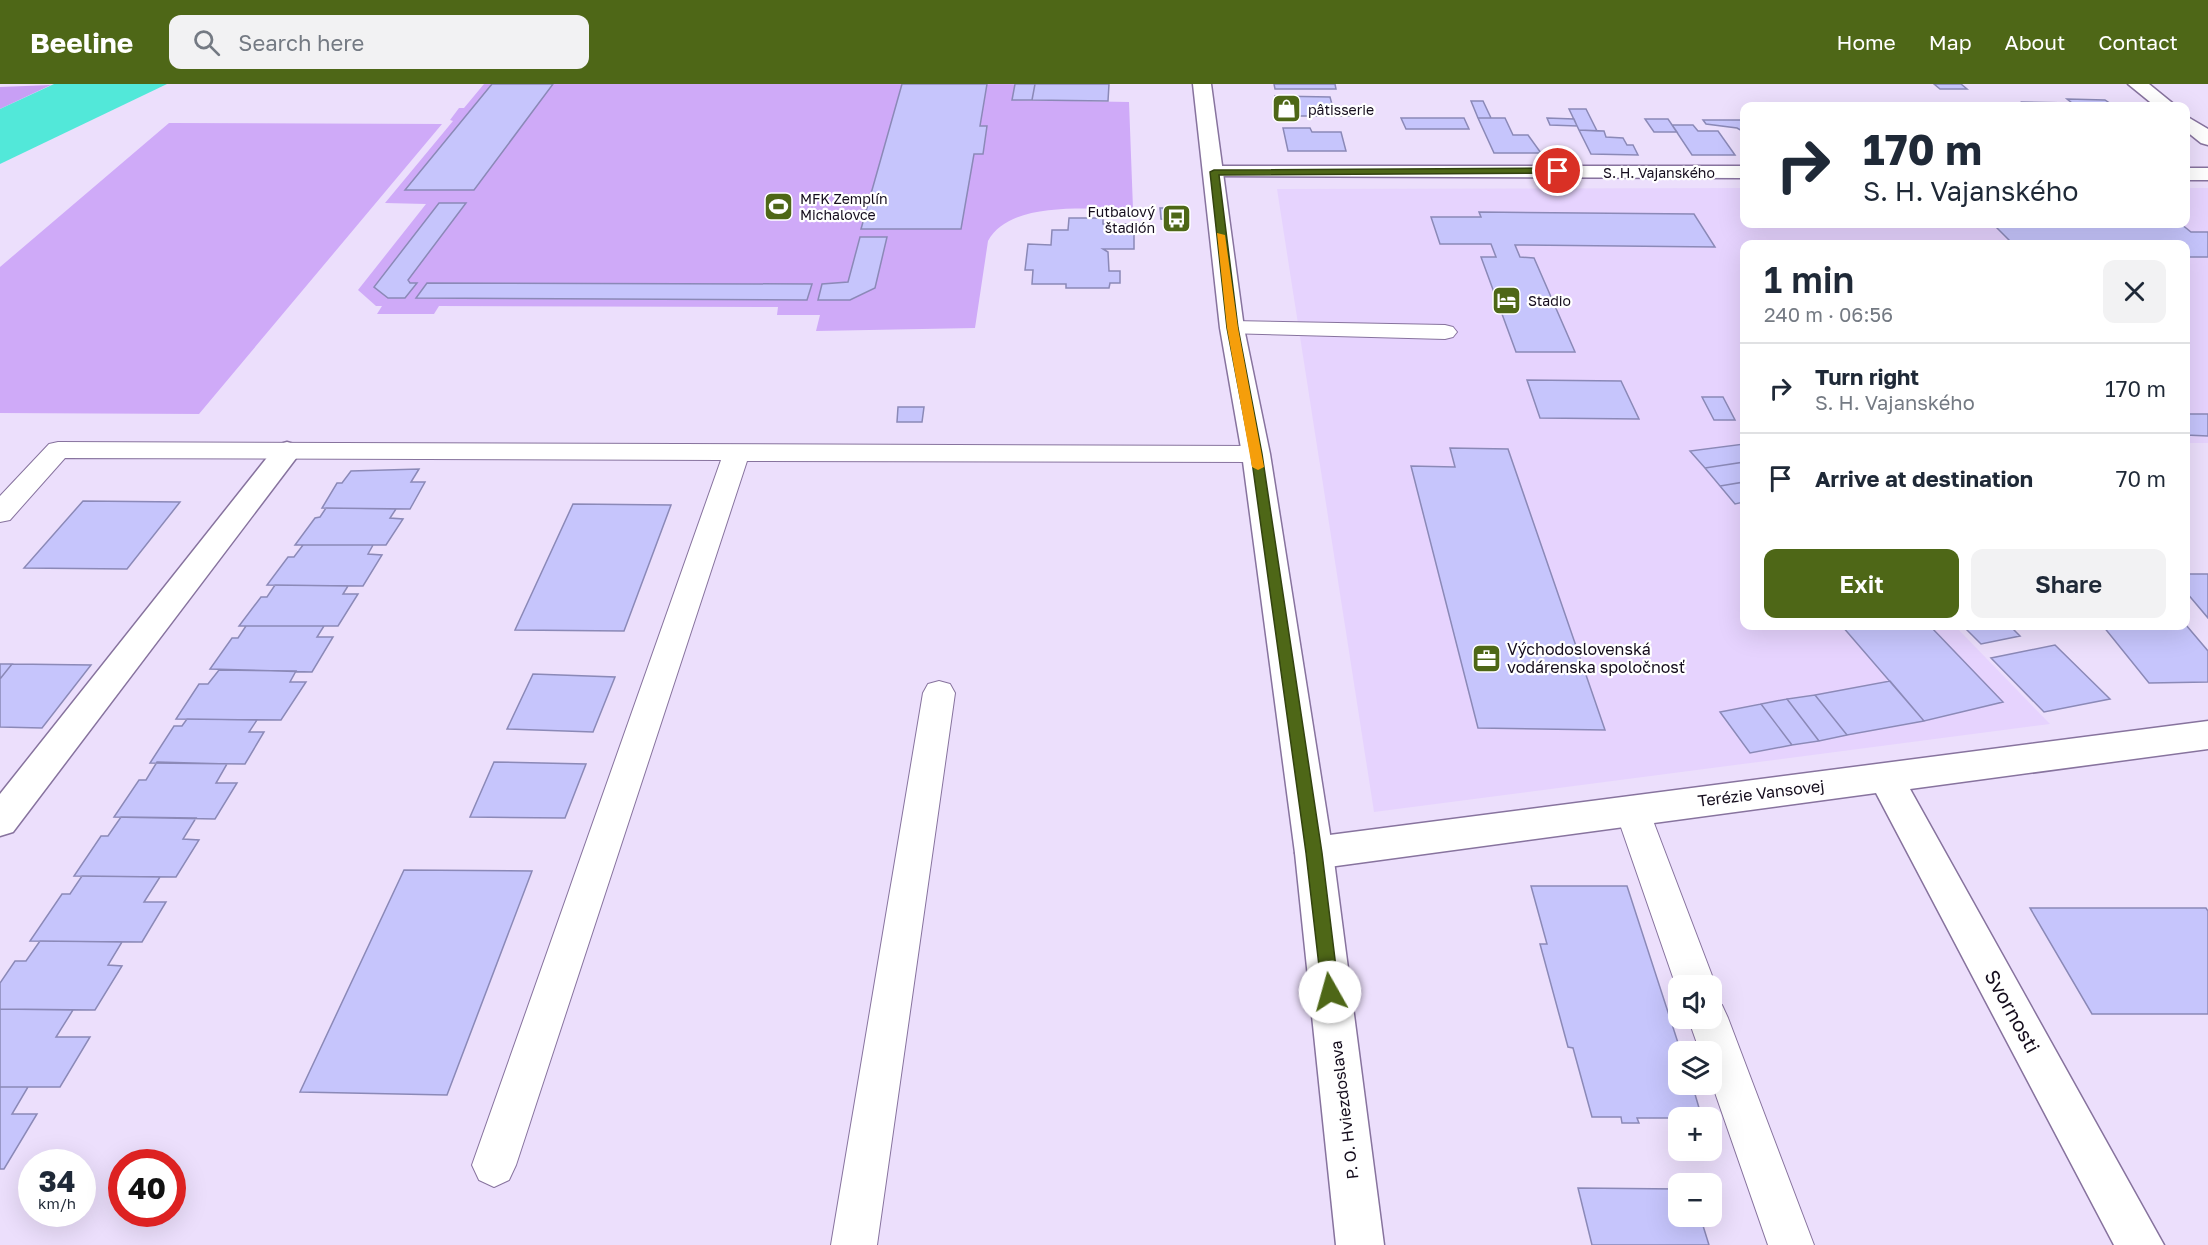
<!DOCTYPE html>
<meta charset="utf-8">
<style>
:root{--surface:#fff;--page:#f2f2f3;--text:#1f2937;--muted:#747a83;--line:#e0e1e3;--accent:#4e6717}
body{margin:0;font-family:"Golos Text",sans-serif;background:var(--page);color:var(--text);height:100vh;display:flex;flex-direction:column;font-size:22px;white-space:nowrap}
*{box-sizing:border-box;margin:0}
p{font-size:20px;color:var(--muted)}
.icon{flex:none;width:33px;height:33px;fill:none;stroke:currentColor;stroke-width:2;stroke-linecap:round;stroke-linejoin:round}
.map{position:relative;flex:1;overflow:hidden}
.sheet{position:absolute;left:1740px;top:156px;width:450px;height:390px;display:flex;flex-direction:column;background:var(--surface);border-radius:12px;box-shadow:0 6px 24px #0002}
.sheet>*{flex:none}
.hud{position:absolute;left:1740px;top:18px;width:450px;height:126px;border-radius:12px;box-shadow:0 6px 24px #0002;background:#fff;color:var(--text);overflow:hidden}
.tools{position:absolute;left:1668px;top:891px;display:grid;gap:12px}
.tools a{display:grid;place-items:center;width:54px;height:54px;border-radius:12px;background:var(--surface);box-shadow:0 6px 24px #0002;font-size:30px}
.speed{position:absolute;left:18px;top:1065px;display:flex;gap:12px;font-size:30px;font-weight:700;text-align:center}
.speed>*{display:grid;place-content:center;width:78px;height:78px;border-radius:50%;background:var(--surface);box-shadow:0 6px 24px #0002;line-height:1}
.speed small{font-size:15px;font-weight:400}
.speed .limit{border:9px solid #d22;background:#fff;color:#111}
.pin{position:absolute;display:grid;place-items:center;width:51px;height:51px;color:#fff;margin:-26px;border:3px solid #fff;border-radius:50%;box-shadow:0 2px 6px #0007}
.me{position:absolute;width:66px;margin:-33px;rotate:353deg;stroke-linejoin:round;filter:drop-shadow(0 0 4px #0008)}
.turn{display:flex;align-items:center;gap:21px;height:126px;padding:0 24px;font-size:27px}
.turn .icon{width:78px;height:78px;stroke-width:2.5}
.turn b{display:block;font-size:42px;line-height:51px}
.round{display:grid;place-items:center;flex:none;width:63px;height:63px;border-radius:12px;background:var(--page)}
.overview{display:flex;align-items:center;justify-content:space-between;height:102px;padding:0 24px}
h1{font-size:36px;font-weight:600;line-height:45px}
.button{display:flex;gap:12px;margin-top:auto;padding:12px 24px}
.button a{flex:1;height:69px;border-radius:12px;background:var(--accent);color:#fff;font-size:24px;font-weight:600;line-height:69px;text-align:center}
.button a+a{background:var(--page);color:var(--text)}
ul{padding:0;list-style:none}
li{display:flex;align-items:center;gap:18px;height:90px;padding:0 24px;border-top:2px solid var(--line)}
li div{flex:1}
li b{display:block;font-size:22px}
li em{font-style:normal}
header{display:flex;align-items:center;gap:36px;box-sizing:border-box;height:84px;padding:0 30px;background:var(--accent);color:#fff}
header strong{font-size:28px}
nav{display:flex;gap:33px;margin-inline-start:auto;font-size:21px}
.search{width:420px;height:54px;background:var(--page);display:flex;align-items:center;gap:15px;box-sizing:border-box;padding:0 21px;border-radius:12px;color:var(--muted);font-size:22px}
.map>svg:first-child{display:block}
.built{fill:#e6d3fe}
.green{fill:#cfaaf8}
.forest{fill:#c89ff5}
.water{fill:#52e8d9}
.building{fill:#c6c5fc;stroke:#8b89b7;stroke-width:1.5}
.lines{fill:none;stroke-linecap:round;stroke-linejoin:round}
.lane-casing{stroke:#87739e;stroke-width:2}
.street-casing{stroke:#87739e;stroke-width:3}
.secondary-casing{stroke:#87739e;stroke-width:3}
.lane{fill:#fff;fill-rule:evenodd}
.street{fill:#fff;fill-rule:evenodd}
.secondary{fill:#fff;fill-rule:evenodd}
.route{fill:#4e6717;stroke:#33430f;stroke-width:1.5}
.slow{fill:#f59e0b}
.labels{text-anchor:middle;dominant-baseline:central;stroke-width:4.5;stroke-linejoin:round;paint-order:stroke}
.far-poi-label{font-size:14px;fill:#150d1d;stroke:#fff;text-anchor:start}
.far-street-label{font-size:14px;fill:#150d1d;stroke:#fff}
.poi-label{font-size:16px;fill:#150d1d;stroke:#fff;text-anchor:start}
.street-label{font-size:16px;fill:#150d1d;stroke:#fff}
.near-street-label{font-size:20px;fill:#150d1d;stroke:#fff}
</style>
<header>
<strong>Beeline</strong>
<div class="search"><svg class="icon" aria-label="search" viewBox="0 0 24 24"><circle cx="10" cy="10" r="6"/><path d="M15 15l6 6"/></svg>Search here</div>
<nav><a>Home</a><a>Map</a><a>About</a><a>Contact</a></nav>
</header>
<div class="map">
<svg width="2208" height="1161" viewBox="0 0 2208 1161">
<rect width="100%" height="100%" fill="#ecdffc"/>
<path class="built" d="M1744 104V140H2186V104H2208V359H2186V160H1744V542H1955L2050 640 1374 728 1277 105Z"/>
<path class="green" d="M484 0H1015L1012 16 1129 18 1133 125C1091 126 1011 115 988 157L975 244 816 247 820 231H777L778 223 439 222 434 230H377L382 222H376L358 206 426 120 385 119 453 37 450 36 459 24H464Z
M169 39 442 40 199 330 0 329V183Z"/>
<path class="forest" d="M51 1 0 25V3Z"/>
<path class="water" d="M54 0H167L0 80V25Z"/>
<path class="building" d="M492 0H553L474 106H405Z
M902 0H987L980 42H987L983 70H974L961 145H861Z
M1015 0H1035L1032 16H1012Z
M1035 0H1109L1108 17 1032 16Z
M1274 0H1335L1336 5H1275Z
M1934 0H1961L1967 5H1940Z
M1275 12 1330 13 1333 24H1347L1349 32H1278Z
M2067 15 2105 16 2114 22H2026L2022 18 2072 19Z
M1471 17H1483L1491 34H1478Z
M1569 25H1586L1597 47 1579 46Z
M1401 34H1464L1469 45H1406Z
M1478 34H1505L1513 51H1528L1541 69H1494Z
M1547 34 1574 35 1577 42 1550 41Z
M1645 35H1668L1677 48H1654Z
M1703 36H1744V48L1737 44 1706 40Z
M1672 41H1693L1698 47H1718L1735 71H1692Z
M1283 44H1310L1312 48H1341L1346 67H1288Z
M1579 46 1604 47 1606 53 1623 54 1627 61H1633L1638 71 1591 70Z
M439 119H466L408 196 410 199H417L405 214H388L374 203Z
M1160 124H1169L1170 136 1161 135Z
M1479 128 1694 130 1715 163 1515 161 1520 173 1534 174 1575 268H1516L1481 173H1496L1491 160H1440L1431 133H1481Z
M1069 134H1103V140H1134V165H1103L1108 168 1109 187H1120V199H1110L1109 204H1066V200H1032L1033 186H1025L1028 160 1051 161 1052 146H1068Z
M1993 140H2181L2191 148H2208V173H2189L2186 171V160H2013Z
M860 153H887L875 204 850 216H818L822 200 848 198Z
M427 199 812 200 807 216 416 214Z
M1527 296 1621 297 1639 335 1540 334Z
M1702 313H1723L1735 336H1714Z
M898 323H924L922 338H897Z
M2186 330H2208V352L2186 351Z
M1744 360V378L1705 384 1690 367Z
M1450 364 1508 365 1605 646 1478 644 1411 382 1455 383Z
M1744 378V398L1720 402 1705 384Z
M419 385 411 398H425L410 425 322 424 337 399H342L351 387Z
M1744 398V418L1735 420 1720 402Z
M83 417 180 418 127 485 24 484Z
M573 420 671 421 624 547 515 546Z
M326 424 396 425 390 434 403 435 386 461H295L315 434 320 433Z
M303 461H373L368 470 382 471 363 502 267 501 288 473H294Z
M2186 490H2208V534L2186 508Z
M275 501 348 502 343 510H358L338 542H239L261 513H267Z
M2186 541 2208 567V598L2149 599 2103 542Z
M246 542H324L317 553H333L312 588 210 585 232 554H238Z
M1842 542H1930L2003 618 1924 637Z
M1963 542H2010L2020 552 1981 560Z
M2055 561 2110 615 2044 628 1991 574Z
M0 580H12L0 595Z
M12 580 91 581 42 644 0 643V595Z
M219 586 296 587 290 598H306L281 636 176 635 199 600H208Z
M533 590 615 593 593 648 507 645Z
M1890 597 1924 637 1847 651 1815 611Z
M1815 611 1847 651 1819 657 1787 615Z
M1787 615 1819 657 1792 661 1761 620Z
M1761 620 1792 661 1750 669 1720 628Z
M187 635 257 636 249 648H264L245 680 150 679 174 642H182Z
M157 678 227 680 216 699H237L215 735 114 733 139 696H146Z
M494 678 586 680 565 734 470 733Z
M121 733 196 734 183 755 199 756 176 793 74 792 101 752H108Z
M404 786 532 787 447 1011 300 1008Z
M82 792 160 793 144 818H166L142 858 30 857 62 810H70Z
M1531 802H1627L1681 968H1678V1000H1692L1702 1034H1637L1639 1039H1622L1621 1033H1592L1573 964 1568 963 1540 860H1547Z
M2030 824H2206L2208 827V930H2092Z
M40 857 122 858 108 881 122 882 95 926 0 925V899L15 877H26Z
M0 925 73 926 56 953H90L60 1003H0Z
M0 1003H28L12 1030H37L4 1085H0Z
M1578 1104 1678 1105V1132H1700L1709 1161H1592Z"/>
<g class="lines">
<defs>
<path id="lane" d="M1232 237 1445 241 1453 243 1457 248 1453 253 1445 255 1224 249 1220 244 1224 239Z
M58 358 1256 362 1265 364 1269 370 1265 376 1256 378 747 377 516 1081 509 1096 494 1103 479 1096 472 1081 721 376 65 374 10 436 0 438V412L49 360Z
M939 597 950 600 955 609 877 1161H831L923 609 928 600Z
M1632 712 1644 716 1649 726 1716 902 1712 911V902H1678V907L1676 902 1615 726 1620 716Z
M1712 917 1722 921 1728 934 1814 1161H1768L1712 1000V968H1700L1688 934H1712Z"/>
<path id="street" d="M2128 0H2149L2176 22H2155Z
M2186 32 2208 45V61L2201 59 2186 47Z
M1214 82H1744V94L1207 92 1204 88 1207 84Z
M2186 84H2208V96H2186Z
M287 358 297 361 301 367 297 373 13 748 0 752V710L277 361Z
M2208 637V665L1910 705 2164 1161H2114L1876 709 1314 785 1301 780 1295 769 1301 758 1314 753Z"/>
<path id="secondary" d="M1193 0H1211L1244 244 1270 370 1333 769 1384 1161H1336L1295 769 1242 370 1220 244Z"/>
</defs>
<use href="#lane" class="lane-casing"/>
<use href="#street" class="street-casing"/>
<use href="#secondary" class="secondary-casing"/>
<use href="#lane" class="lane"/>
<use href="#street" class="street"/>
<use href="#secondary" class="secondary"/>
</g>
<path class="route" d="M1558 84 1562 89 1219 91 1238 244 1262 370 1322 769 1339 908 1336 913 1330 915 1324 913 1322 908 1306 769 1251 370 1227 244 1210 88 1214 86Z"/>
<path class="slow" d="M1217 149 1225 151 1238 244 1264 383 1258 386 1252 383 1227 244Z"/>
<defs>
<symbol id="shop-square" viewBox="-11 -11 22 22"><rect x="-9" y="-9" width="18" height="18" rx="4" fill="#4e6717" stroke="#fff"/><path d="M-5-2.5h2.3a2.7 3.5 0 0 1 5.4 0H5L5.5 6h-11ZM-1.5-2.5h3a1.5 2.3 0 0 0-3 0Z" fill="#fff"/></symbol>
<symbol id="stadium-square" viewBox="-11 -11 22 22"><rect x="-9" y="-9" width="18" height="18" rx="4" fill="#4e6717" stroke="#fff"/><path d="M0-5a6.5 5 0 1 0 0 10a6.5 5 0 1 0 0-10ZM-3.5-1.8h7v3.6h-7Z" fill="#fff"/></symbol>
<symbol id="bus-square" viewBox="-11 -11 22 22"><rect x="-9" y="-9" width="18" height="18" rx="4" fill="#4e6717" stroke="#fff"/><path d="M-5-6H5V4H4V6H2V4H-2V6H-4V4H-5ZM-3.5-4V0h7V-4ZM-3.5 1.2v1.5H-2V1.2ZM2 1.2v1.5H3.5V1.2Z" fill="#fff"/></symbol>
<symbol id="hotel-square" viewBox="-11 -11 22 22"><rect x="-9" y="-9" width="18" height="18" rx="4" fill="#4e6717" stroke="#fff"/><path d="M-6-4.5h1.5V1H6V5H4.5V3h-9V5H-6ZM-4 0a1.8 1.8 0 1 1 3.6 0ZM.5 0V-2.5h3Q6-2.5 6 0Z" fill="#fff"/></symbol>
<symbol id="office-square" viewBox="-11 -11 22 22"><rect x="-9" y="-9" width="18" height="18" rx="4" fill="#4e6717" stroke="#fff"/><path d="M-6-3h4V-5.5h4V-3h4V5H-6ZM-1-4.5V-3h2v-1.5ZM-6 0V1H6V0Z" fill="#fff"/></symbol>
</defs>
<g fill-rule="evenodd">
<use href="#shop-square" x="1270" y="8" width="33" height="33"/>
<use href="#stadium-square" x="762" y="106" width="33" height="33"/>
<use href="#bus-square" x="1160" y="118" width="33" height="33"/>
<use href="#hotel-square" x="1490" y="200" width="33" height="33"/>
<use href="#office-square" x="1470" y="558" width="33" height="33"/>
</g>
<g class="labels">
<g class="far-poi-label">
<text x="1308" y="25">pâtisserie</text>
<text x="800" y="114">MFK Zemplín<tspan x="800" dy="16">Michalovce</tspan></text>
<text x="1155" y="127" text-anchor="end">Futbalový<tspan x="1155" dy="16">štadión</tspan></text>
<text x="1528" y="216">Stadio</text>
</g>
<g class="far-street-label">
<text x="1659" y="88">S. H. Vajanského</text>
</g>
<g class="poi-label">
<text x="1507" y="565">Východoslovenská<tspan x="1507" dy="18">vodárenska spoločnosť</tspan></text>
</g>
<g class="street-label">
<text transform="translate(1761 709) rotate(-7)">Terézie Vansovej</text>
<text transform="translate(1344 1026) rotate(-97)">P. O. Hviezdoslava</text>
</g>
<g class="near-street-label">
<text transform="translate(2013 927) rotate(61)">Svornosti</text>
</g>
</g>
</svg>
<div class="tools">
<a><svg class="icon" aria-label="sound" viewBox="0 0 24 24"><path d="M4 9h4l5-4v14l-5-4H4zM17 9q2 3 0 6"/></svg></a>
<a><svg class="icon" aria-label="layers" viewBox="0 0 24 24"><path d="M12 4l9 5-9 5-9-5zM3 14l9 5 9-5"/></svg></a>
<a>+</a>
<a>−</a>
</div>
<div class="speed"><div>34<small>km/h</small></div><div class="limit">40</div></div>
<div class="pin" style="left:1558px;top:87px;background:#d93025"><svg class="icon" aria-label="arrive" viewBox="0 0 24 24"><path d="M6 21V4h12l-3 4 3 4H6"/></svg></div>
<svg class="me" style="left:1330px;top:908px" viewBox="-20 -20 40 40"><circle r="19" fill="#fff"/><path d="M0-13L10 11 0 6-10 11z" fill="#4e6717"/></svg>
<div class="hud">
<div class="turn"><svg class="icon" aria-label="right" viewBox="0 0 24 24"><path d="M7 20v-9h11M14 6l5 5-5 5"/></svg><div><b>170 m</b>S. H. Vajanského</div></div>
</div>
<section class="sheet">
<div class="overview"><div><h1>1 min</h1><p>240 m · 06:56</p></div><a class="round"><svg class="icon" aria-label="close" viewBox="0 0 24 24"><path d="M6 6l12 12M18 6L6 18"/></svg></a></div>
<ul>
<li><svg class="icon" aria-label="right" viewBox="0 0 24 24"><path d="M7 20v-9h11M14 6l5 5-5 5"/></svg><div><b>Turn right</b><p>S. H. Vajanského</p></div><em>170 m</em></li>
<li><svg class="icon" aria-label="arrive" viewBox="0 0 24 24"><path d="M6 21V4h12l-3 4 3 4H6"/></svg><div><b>Arrive at destination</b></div><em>70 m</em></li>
</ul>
<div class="button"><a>Exit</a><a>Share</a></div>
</section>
</div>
